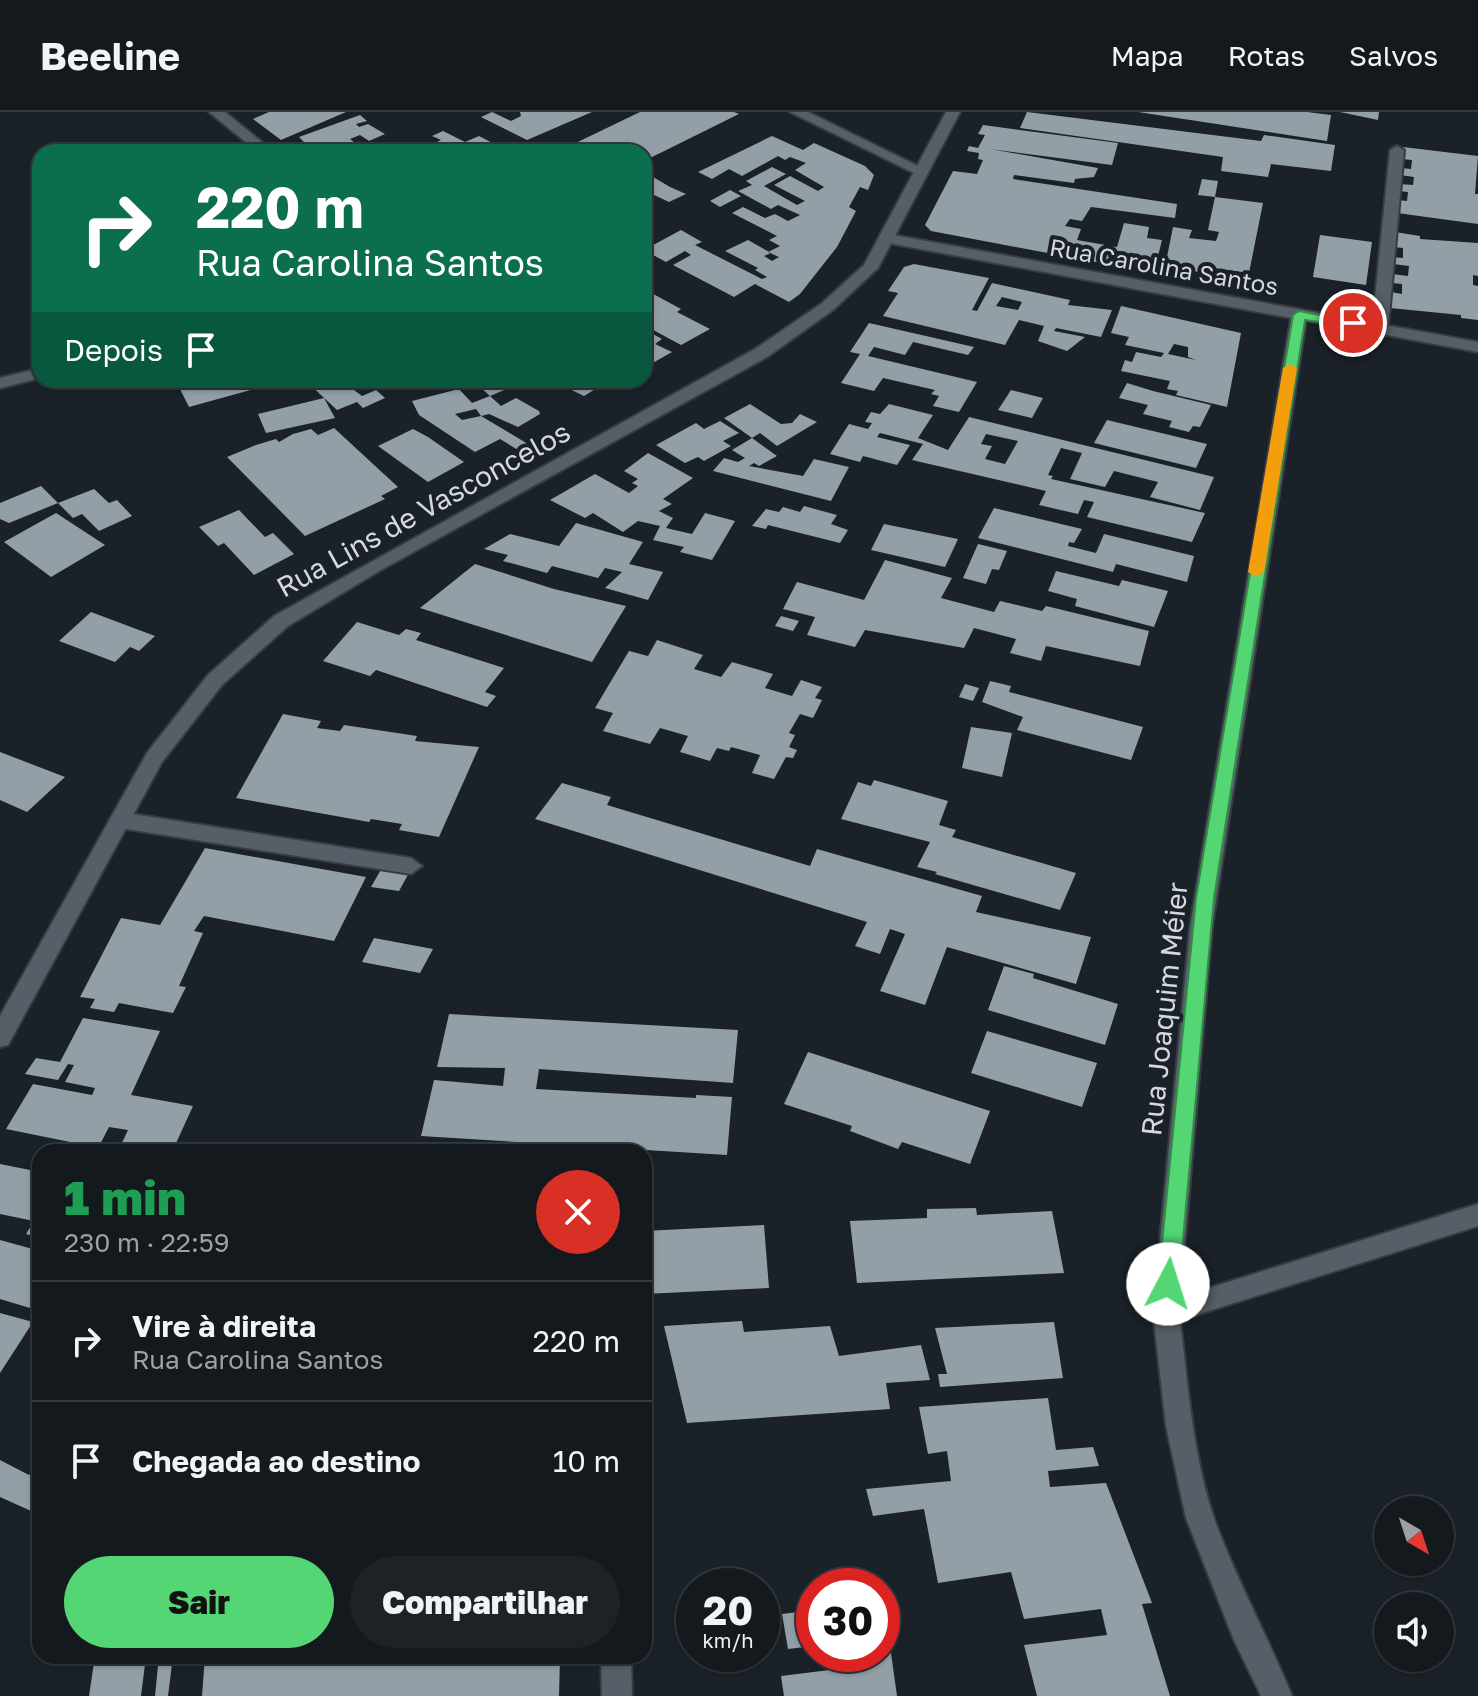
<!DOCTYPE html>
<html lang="pt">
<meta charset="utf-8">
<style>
:root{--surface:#14191e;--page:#1d2227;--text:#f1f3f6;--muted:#9da0a4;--line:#33383c;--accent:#53d673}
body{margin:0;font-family:"Golos Text",sans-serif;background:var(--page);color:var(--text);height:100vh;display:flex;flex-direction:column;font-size:30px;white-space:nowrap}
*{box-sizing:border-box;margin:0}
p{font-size:26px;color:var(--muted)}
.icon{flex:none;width:44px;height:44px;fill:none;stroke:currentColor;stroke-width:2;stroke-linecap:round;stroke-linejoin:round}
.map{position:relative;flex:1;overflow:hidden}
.details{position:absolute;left:32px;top:1032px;width:620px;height:520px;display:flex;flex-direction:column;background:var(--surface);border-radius:24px;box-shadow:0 2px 6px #0004,0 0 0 2px var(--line)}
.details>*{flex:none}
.banner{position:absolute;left:32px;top:32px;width:620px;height:244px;border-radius:24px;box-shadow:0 2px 6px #0004,0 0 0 2px var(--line);background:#0b6e4f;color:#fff;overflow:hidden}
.needle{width:52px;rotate:141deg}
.fabs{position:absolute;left:1374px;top:1384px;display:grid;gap:16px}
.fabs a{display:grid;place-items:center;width:80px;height:80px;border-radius:50%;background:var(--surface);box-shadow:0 2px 6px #0004,0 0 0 2px var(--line);font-size:40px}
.speed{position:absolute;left:676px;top:1456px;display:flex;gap:16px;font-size:40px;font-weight:700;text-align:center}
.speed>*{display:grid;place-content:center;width:104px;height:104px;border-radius:50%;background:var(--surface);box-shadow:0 2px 6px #0004,0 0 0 2px var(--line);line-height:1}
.speed small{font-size:20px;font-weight:400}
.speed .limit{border:12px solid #d22;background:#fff;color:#111}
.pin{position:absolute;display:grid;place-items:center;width:68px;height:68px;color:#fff;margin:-34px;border:4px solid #fff;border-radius:50%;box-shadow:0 2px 8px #0007}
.me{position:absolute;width:88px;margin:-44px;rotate:5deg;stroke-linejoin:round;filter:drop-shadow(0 0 6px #0008)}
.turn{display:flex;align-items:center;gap:28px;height:168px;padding:0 32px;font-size:36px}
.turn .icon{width:104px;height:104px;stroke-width:2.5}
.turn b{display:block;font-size:56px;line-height:68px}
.then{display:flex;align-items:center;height:76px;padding:0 32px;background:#0003;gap:16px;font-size:30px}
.round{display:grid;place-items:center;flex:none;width:84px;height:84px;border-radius:42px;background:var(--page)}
.summary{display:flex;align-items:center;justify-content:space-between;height:136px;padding:0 32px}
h1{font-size:48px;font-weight:800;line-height:60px;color:#1e9e55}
.primary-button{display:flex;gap:16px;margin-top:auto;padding:16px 32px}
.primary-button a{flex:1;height:92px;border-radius:48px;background:var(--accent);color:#111;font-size:32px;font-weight:800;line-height:92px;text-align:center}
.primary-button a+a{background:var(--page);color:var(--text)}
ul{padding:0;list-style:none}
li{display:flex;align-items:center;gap:24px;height:120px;padding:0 32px;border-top:2px solid var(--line)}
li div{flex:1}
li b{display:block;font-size:30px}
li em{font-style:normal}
header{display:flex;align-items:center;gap:48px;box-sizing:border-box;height:112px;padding:0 40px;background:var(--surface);border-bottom:2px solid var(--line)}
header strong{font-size:38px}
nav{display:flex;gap:44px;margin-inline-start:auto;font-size:28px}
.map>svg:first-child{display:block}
.building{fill:#939fa6;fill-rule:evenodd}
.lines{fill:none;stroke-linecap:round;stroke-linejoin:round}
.service-casing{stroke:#373c42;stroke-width:4}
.minor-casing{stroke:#373c42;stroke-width:4}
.tertiary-casing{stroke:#373c42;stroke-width:4}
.service{fill:#565e67;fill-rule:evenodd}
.minor{fill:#565e67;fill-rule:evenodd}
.tertiary{fill:#565e67;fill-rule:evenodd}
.route{fill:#53d673;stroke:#368b4b;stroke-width:2}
.slow{fill:#f59e0b}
.labels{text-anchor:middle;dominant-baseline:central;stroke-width:8;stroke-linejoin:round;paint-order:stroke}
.far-street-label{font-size:24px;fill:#d5d9de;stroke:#1a2128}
.street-label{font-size:28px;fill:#d5d9de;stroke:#1a2128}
</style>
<header>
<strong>Beeline</strong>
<nav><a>Mapa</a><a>Rotas</a><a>Salvos</a></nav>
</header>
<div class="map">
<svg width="1478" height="1584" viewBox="0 0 1478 1584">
<rect width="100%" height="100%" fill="#1a2128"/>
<path class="building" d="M269 0H346L281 28 253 7Z
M492 0 511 9 521 4 520 0H592L527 28 481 5Z
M640 0H734L739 2 644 49V40H557Z
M1027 0 1261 29 1264 23 1335 33 1331 59 1271 52 1268 65 1221 59 1223 45 1020 16Z
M1138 0H1307L1331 3 1327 29Z
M1340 0H1379L1378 8Z
M360 3 367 9 356 12 359 15 368 12 385 22 369 29 360 23 350 27 355 31 329 40H291L308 34 299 25Z
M983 13 1118 31 1112 53 990 37 1098 56 1094 65 1075 67 1074 71 1014 63 1013 67 1177 92 1175 106 1091 95 1082 109 1070 107 1065 114 1081 117 1077 128 1117 135 1124 111 1149 115 1147 126 1162 128 1156 152 1119 147 1120 139H1115L1111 153 931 119 925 113 953 59 977 62 983 48 978 47 979 41 967 39 969 34 978 36 985 23 978 22Z
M443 19 465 30 479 24 506 38 444 40 431 33 441 28 432 24Z
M772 24 803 38 814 31 865 54 874 63 868 78 860 75 849 95 856 99 837 135 800 182 789 190 755 172 734 185 673 153 691 143 685 139 666 150 644 138 681 118 702 130 695 133 762 167 767 165 755 158 758 156 725 139 748 128 771 141 764 144 772 149 779 145 768 140 780 134 769 128 777 124 732 101 743 95 765 106 775 102 788 109 800 103 778 93 771 97 738 79 752 73 746 69 772 55 786 62 764 74 797 93 805 89 774 73 790 64 818 79 824 75 795 58 806 51 790 45 785 48 778 44 742 64 729 57 712 67 698 60Z
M1403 35 1478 44 1475 82H1478V112L1397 101 1398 88 1407 89 1408 80 1399 79V72L1413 73 1414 65 1400 63 1401 56 1411 57 1412 48 1402 47Z
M648 62 670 75 686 82 669 90 654 83 644 89V64Z
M1202 67 1218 69 1215 85 1263 91 1249 161 1200 154 1199 160 1165 155 1173 115 1192 118 1189 126 1216 129 1219 120 1208 118 1215 85 1198 83Z
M730 78 741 84 720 95 710 89Z
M1395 120 1420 124V127L1478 131V164L1473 163V173L1478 174V208L1461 206V203L1390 196 1391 180 1402 182V172L1392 171V162L1408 164 1409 154 1393 152V145L1403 146V136L1394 135Z
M1320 123 1372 130 1366 173 1313 165Z
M914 152 989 166 972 198 977 199 992 171 1070 188 1068 193 1112 198 1101 225 1056 216 1054 219 1085 225 1067 239 1038 229 1044 214 1019 208 1005 233 883 204 898 181 888 179 904 155ZM1002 185 1022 190 1018 198 996 194Z
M644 177 681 197 677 200 710 217 681 233 644 213Z
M1121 194 1241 221 1227 295 1176 283 1178 279 1167 277 1170 269 1121 259 1125 248 1132 250 1136 240 1161 245 1164 241 1125 233 1129 225 1111 221ZM1174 232 1188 235V245L1196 248 1168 242Z
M869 211 974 235 968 243 913 230 905 243 874 235 868 244 977 270 959 300 933 294 939 284 931 282 935 278 883 266 874 279 841 271 860 242 850 240Z
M644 217 662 227 655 232 672 240 644 256Z
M214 268H261L265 274 189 295 180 277Z
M305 268H364L350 275 362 284 376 278 385 286 363 296 357 290 337 298Z
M454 268H498L509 276 490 284 501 294 516 286 539 299 540 302 518 315 489 302 481 304 476 297 455 302 462 308 481 304 528 332 518 338 500 327 475 340 419 303 412 289 459 277 472 291 490 284 479 274 471 277Z
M551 268H610L584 284Z
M1127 271 1153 279 1211 293 1200 315 1193 314 1189 320 1169 315 1172 309 1143 302 1148 293 1119 286Z
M1011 278 1043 286 1032 306 998 298Z
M324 286 335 306 266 321 258 302Z
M750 292 781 312 792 311 800 302 817 310 777 334 760 321 752 326 724 306Z
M889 292 933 303 918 326 948 338 969 305 1214 365 1200 398 1150 385 1158 370 1114 359 1105 375 1070 367 1082 341 1061 336 1048 363 1053 364 1051 367 1205 401 1192 430 1087 405 1094 390 1084 388 1078 402 1039 393 1046 379 912 348 923 332 880 321 877 325 910 333 897 353 863 344 860 350 830 342 849 312 868 317 872 311 865 310 871 300 880 302ZM986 322 1018 329 1005 352 985 347 992 334 981 332Z
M1107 308 1207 332 1196 356 1094 331Z
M720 309 739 321 723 329 731 334 704 349 698 345 685 351 656 333 696 311 704 317Z
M334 316 398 375 381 384 385 387 305 424 227 345 256 333 276 327 279 330 293 322 311 317 318 323Z
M413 317 428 325 464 350 428 370 378 334Z
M752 326 777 344 759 354 754 351 749 354 803 364 814 347 849 355 831 389 713 359 724 346 738 350 745 346 732 338Z
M648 341 693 366 663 387 672 392 659 399 673 406 666 416 692 422 705 401 735 409 712 448 680 440 684 435 653 428 660 414 638 409 623 420 593 401 585 406 550 388 595 362 629 381 638 374 632 371 638 367 624 359Z
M41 374 58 391 9 411 0 407V391Z
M94 377 109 391 117 388 132 404 99 419 82 402 73 406 58 391Z
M804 394 837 403 831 412 848 418 840 431 768 413 766 417 752 414 766 397 779 400 783 395 800 400Z
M994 396 1082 417 1074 431 1069 430 1068 434 1096 441 1104 422 1194 444 1187 470 1116 452 1113 460 978 426Z
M239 398 265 425 273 421 294 442 254 463 224 431 218 434 199 415Z
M56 401 105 433 51 465 4 430Z
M576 411 643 430 629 452 663 460 648 488 605 476 622 460 605 456 598 466 552 454 547 461 503 449 508 443 484 437 510 422 559 434Z
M884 412 958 427 945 455 871 438Z
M978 432 1007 439 999 458 992 457 986 472 963 466Z
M885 448 952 466 941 486 994 500 1000 489 1042 499 1046 494 1149 519 1140 554 1046 534 1041 549 1010 541 1016 527 974 516 964 536 865 518 855 535 807 523 815 505 783 497 797 470 864 488Z
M475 452 554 477 626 494 592 550 420 496Z
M1056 459 1119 474 1122 468 1168 479 1154 515 1075 494 1077 487 1048 479Z
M91 500 155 524 139 539 130 535 115 550 59 529Z
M781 504 799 509 793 519 775 514Z
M357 510 399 523 406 517 421 521 416 528 504 556 485 580 496 584 487 595 376 558 370 564 323 549Z
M657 528 703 543 694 557 721 565 732 550 773 562 765 576 792 584 801 568 822 575 815 586 822 588 813 606 800 602 789 621 795 623 789 635 797 638 793 646 786 645 774 667 752 661 760 643 731 635 729 639 717 636 710 649 680 640 688 624 660 616 650 632 603 619 613 601 595 596 629 539 648 544Z
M990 569 1011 574 1009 580 1143 615 1131 648 1017 618 1023 605 982 590Z
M965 572 979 576 973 589 959 585Z
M283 602 321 609 317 616 340 619 344 613 417 624 415 629 479 635 439 725 399 718 402 712 371 707 369 710 236 686Z
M971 615 1012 621 1002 665 962 656Z
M0 640 65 665 27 700 0 688Z
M874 668 948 689 939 713 956 718 952 725 1076 761 1060 798 935 762 937 760 917 755 930 730 841 707 858 670 871 674Z
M562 671 611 685 607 693 810 754 817 737 982 784 976 800 1091 825 1076 872 947 835 925 893 880 879 905 822 890 817 880 842 855 834 867 810 535 707Z
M205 736 366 765 334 829 204 804 194 819 203 821 179 874 186 875 173 901 119 891 114 900 90 896 95 887 80 885 121 806 160 813Z
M383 754 410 759 399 779 371 775Z
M374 826 433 837 420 861 362 850Z
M1004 854 1034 862 1033 866 1118 892 1105 933 988 898Z
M449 902 738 918 733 971 539 957 536 977 696 986V983L732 985 727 1043 421 1024 434 968 503 974 505 956 437 955Z
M83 906 160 919 131 983 193 994 172 1040 119 1037 128 1018 109 1015 96 1040H76L80 1032 6 1017 33 972 92 983 95 976 65 970 74 953 68 952 58 968 25 962 36 946 60 950Z
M987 919 1097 951 1082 995 971 961Z
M808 940 990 999 970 1052 902 1030 898 1037 850 1019 852 1014 784 992Z
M0 1052 40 1060V1126L26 1122 34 1109 0 1102Z
M976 1096 977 1103 1052 1099 1064 1161 857 1171 850 1109 927 1106V1097Z
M764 1113 769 1176 644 1182V1119Z
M0 1128 40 1139V1199L0 1187Z
M0 1201 33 1210 0 1261Z
M742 1209 744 1220 830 1214 839 1244 921 1233 930 1268 886 1271 890 1297 687 1311 664 1214Z
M1054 1210 1063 1266 940 1275 938 1262H947L935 1216Z
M1048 1286 1056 1338 1093 1335 1099 1354 1048 1359 1050 1375 1106 1371 1152 1491 1142 1492 1170 1584H1037L1024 1533 1107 1523 1101 1497 1024 1507 1011 1460 938 1471 924 1397 873 1404 866 1377 951 1369 947 1339 928 1342 919 1295Z
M40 1347V1403L0 1385V1348L29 1363Z
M814 1498V1534L788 1537 782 1502Z
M891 1541 897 1584H784L781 1564 862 1554 861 1544Z
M95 1544H146L141 1584H89Z
M159 1544H173L168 1584H155Z
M205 1544H560L559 1584H202Z"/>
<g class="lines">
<defs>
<path id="service" d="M1397 34 1404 38 1388 216 1380 221 1372 216 1390 38Z
M120 700 411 746 422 754 411 762 120 716 109 708Z"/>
<path id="minor" d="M209 0H225L274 40H258Z
M790 0H808L928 59 916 62Z
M888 122 1478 230V240L1306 208 1212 815 1180 1185 1478 1092V1114L1180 1208C1188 1274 1193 1346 1215 1409 1237 1469 1268 1525 1292 1584H1261L1234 1528 1186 1406 1166 1314 1153 1201 1190 815 1291 206 883 130V124Z
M40 256V266L0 276V266Z
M601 1544H631L632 1584H602Z"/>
<path id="tertiary" d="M946 0H960L878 156 833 198 767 245 379 459 288 514 222 573 162 650 8 933 0 935V904L147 641 208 563 274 504 755 237 821 192 864 153Z"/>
</defs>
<use href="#service" class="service-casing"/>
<use href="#minor" class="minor-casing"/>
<use href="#tertiary" class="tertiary-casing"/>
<use href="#service" class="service"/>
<use href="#minor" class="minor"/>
<use href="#tertiary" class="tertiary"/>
</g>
<path class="route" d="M1299 199 1360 211 1353 215 1305 208 1214 786 1179 1172 1176 1179 1168 1182 1161 1179 1158 1172 1196 786 1293 203Z"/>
<path class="slow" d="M1290 252 1297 256 1264 460 1256 465 1248 460 1283 256Z"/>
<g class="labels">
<g class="far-street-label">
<text transform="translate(1164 154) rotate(10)">Rua Carolina Santos</text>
</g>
<g class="street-label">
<text transform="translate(423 397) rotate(-29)">Rua Lins de Vasconcelos</text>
<text transform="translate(1164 897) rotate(-84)">Rua Joaquim Méier</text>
</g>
</g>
</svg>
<div class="fabs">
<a><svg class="needle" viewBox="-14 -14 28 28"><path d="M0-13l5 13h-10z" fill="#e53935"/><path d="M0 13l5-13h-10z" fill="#9da0a4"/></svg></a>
<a><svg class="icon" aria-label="sound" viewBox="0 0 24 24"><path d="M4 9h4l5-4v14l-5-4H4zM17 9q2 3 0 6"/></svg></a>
</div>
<div class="speed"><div>20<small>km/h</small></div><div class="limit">30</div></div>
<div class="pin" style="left:1353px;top:211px;background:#d93025"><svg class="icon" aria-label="arrive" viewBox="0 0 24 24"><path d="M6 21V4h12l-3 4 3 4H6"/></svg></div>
<svg class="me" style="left:1168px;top:1172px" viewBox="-20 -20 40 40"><circle r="19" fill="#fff"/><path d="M0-13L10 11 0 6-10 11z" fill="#53d673"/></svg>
<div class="banner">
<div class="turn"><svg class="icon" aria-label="right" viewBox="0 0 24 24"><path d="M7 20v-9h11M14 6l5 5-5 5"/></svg><div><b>220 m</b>Rua Carolina Santos</div></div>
<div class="then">Depois<svg class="icon" aria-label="arrive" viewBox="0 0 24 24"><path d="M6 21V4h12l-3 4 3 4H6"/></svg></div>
</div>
<section class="details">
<div class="summary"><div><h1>1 min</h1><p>230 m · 22:59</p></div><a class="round" style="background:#d93025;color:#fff"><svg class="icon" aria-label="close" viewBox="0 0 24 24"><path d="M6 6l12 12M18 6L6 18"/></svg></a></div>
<ul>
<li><svg class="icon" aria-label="right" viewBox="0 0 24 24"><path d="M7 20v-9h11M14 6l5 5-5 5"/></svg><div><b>Vire à direita</b><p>Rua Carolina Santos</p></div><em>220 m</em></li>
<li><svg class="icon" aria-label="arrive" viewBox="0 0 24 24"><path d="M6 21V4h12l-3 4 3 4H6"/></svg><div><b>Chegada ao destino</b></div><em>10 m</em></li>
</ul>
<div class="primary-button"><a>Sair</a><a>Compartilhar</a></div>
</section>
</div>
